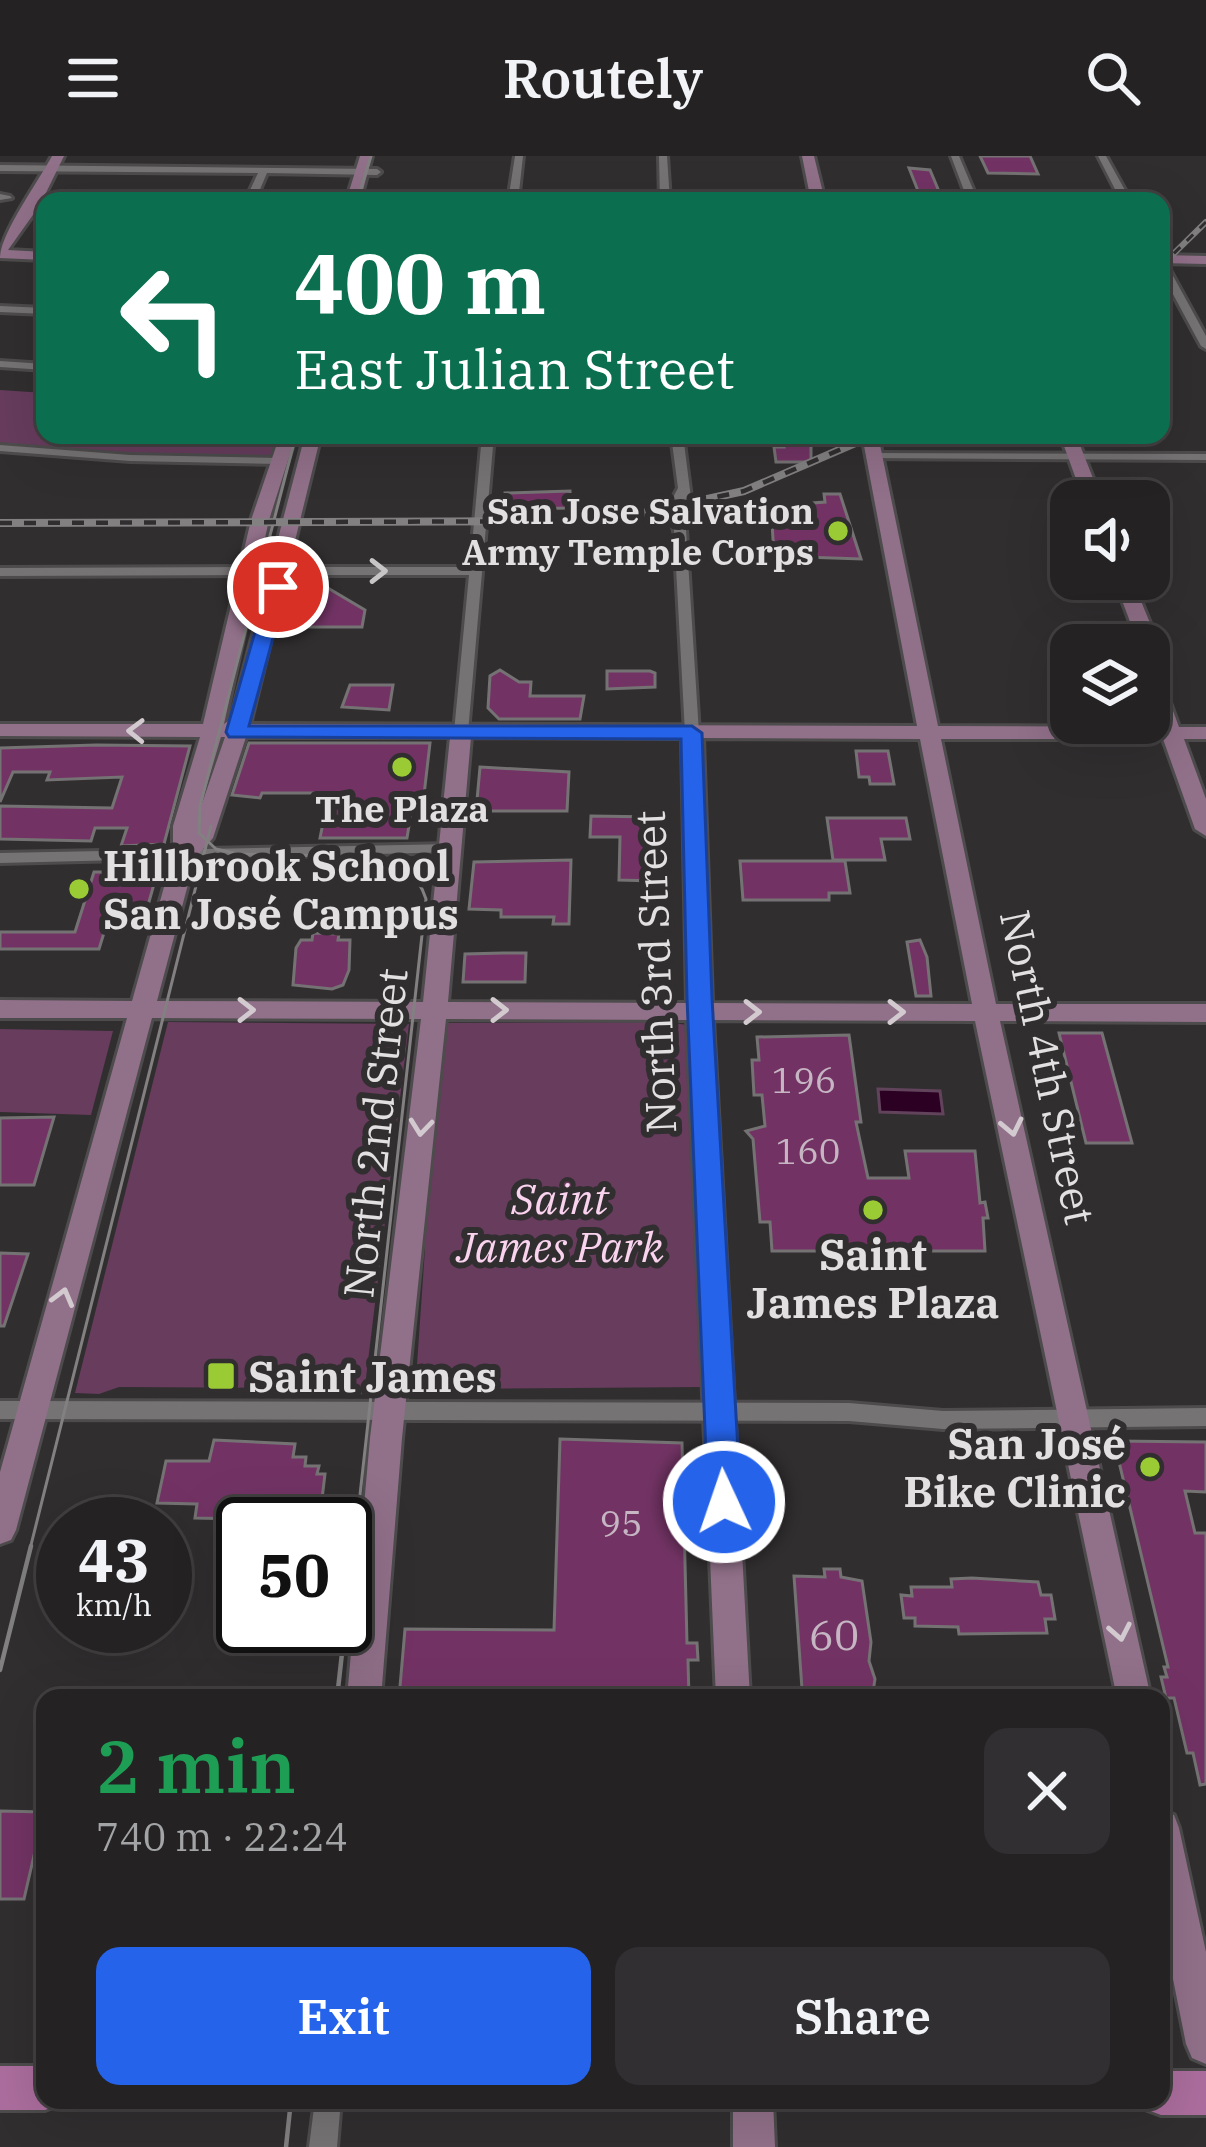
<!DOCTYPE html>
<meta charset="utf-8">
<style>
:root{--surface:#252224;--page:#312f31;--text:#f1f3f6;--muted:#a3a4a6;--line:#423f41;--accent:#2563eb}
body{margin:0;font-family:"IBM Plex Serif",serif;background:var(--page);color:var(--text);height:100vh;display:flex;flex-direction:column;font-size:45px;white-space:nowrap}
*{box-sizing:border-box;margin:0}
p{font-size:39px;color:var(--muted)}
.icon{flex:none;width:66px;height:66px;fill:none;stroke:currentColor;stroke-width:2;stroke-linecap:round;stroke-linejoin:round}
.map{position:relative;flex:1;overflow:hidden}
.drawer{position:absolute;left:36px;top:1533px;width:1134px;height:420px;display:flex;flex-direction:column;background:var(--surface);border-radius:24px;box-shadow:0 12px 48px #0002,0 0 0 3px var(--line)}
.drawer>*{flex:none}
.banner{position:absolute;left:36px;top:36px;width:1134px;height:252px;border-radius:24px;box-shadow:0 12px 48px #0002,0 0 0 3px var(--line);background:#0b6e4f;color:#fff;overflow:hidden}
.buttons{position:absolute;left:1050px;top:324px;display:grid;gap:24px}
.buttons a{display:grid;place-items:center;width:120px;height:120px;border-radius:24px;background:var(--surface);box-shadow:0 12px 48px #0002,0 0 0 3px var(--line);font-size:60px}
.speed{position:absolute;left:36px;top:1341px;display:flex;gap:24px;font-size:60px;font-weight:700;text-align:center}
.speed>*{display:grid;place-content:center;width:156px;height:156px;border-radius:50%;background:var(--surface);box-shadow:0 12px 48px #0002,0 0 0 3px var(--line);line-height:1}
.speed small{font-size:30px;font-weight:400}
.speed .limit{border:6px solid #111;border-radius:18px;background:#fff;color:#111}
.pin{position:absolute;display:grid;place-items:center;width:102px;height:102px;color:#fff;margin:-51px;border:6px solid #fff;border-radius:50%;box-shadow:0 3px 12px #0007}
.me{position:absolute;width:132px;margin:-66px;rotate:357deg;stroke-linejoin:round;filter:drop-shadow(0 0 9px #0008)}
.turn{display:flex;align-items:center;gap:42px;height:252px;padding:0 60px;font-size:54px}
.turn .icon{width:156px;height:156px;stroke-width:2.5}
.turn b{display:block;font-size:84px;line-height:102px}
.round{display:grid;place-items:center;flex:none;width:126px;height:126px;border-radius:24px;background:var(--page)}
.overview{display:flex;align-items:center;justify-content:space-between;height:204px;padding:0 60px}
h1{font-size:72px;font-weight:600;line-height:90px;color:#1e9e55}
.action{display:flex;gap:24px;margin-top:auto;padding:24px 60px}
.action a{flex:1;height:138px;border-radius:24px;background:var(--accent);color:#fff;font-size:48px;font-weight:600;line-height:138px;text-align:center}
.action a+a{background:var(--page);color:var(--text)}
header{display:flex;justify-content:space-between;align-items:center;height:156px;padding:0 60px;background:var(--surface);font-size:54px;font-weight:600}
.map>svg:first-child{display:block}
.green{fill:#673c5d}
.water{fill:#2b0023;stroke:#62435c;stroke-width:3}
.building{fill:#723364;stroke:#757274;stroke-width:3}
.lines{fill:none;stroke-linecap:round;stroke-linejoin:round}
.street-casing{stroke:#4d4b4c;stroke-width:6}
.secondary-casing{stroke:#4d4b4c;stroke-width:6}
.primary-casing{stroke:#4d4b4c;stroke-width:6}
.street{fill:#767375;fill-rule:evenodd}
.secondary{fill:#917089;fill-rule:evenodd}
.primary{fill:#ab6d9d;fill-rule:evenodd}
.tram-far1{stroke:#828081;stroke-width:3}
.tram{stroke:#828081;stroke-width:4.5}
.rail-far1-casing{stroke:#828081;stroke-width:6}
.rail-casing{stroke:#828081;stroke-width:8}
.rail-far1{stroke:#312e30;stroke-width:3;stroke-dasharray:9;stroke-linecap:butt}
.rail{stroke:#312e30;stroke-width:4.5;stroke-dasharray:12;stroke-linecap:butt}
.street-bridge-casing{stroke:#4d4b4c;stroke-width:16;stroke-linecap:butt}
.street-bridge{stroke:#767375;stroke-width:12}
.oneway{stroke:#c7c5c6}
.oneway2{stroke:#d2cacf}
.route{fill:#2563eb;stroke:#184099;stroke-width:3}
.poi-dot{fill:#9acb35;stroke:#312e30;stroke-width:4.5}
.labels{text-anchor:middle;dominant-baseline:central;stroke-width:12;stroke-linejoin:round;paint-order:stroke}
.far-poi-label{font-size:36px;font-weight:bold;fill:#e2e0e1;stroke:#312e30;text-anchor:end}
.number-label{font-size:36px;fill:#c6b5c2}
.poi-label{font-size:42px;font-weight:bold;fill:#e2e0e1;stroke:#312e30;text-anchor:start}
.street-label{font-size:42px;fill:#e2e0e1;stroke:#312e30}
.park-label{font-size:42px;font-style:italic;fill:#fad3ef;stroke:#312e30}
.near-number-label{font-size:42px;fill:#c6b5c2}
</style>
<header><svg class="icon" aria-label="menu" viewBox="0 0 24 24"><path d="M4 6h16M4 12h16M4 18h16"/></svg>Routely<svg class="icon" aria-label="search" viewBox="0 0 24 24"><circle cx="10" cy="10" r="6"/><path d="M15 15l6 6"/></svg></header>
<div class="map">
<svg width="1206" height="1991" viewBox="0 0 1206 1991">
<rect width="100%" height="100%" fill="#312e30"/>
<path class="green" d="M0 234 45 237V279H291L283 303 166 301 0 289Z
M168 866 409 868 364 1238 347 1240 331 1232 119 1231 99 1238 75 1237Z
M667 866 687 869 702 1231 451 1233 435 1239 415 1238 425 1093 421 1077 445 867Z
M0 873 113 875 91 959 0 956Z"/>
<path class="water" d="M878 933 940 935 943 958 880 956Z"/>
<path class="building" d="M980 0H1030L1038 18 988 17Z
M909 12 930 14 943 45H922Z
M783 279H811V306H776L774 291H784Z
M505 337 570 335 571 352 504 353Z
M824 338H840L861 403 774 400 771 350 825 346Z
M294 425H316L365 454 362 471H284Z
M500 514 519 526H531L530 540H584L580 563H499L488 552 490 520Z
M607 515H650L655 517V531L607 533Z
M350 529H393L389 554 342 551Z
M249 587H430L424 639H414L407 682H320L329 637H262L260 642 232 639Z
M96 589 190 590 164 688 121 690 127 672H95L91 685 0 683V650L112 652 122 621 47 624 50 616H13L0 646V592Z
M856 595H888L894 628H870L869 621H859Z
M480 611 569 616 567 655H476Z
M591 660 655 661 654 725 619 724 620 681H590Z
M827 662H906L910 683H881L885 704H833Z
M571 704 569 768H553L554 761H501V754L469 753 474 706Z
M740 705H845L850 737H829V744H743Z
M148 708 158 714 143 767H107L99 793H0V776H75L94 716H114L116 709Z
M313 777 339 778 338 784H350L349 814 343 829 332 833 293 829 296 792 301 784H312Z
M920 784 927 801 931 840H916L907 786Z
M503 797H526L525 826H463L465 798Z
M1059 877H1102L1132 987H1086Z
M849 879 861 966H856L868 1022H909L905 995H975L980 1047 985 1046 988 1062H983L985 1095H772L770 1066H760L753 983 746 975 765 970 762 939H754L752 904H759L757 881Z
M54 961 34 1029H0V962Z
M0 1097 28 1098 4 1170H0Z
M560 1283 682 1287 687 1487H697L698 1504H688L689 1542H399L405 1473 554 1474Z
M214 1284 295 1288 293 1301H306L305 1310H319L317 1318H325L319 1368H240L241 1363 195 1362 197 1348 157 1347 166 1305H209Z
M1114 1285 1206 1286V1336L1185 1335 1195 1377H1206V1628L1200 1629 1193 1597H1187L1174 1542H1166L1161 1521H1167L1164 1511H1168Z
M824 1413H840L841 1421 862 1425 871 1486 869 1505 875 1523 872 1542H806L802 1533 794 1420 825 1421Z
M972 1422 1038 1426 1041 1439H1051L1055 1463H1045L1047 1477 959 1478 958 1471 915 1470V1462H904L901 1439 912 1440 911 1431H952L951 1423Z
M0 1655 44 1656 24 1743H0Z"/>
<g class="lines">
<defs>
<path id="street" d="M515 0H523L518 45H508Z
M659 0H667L670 45H660Z
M951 0H959L978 45H968Z
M1098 0H1106L1131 45H1121Z
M0 9 377 13 381 16 377 19 267 17 255 45H245L258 17 0 15Z
M0 38 10 40 12 42 0 44Z
M1161 104 1166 107 1206 180V193L1201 190 1161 116Z
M0 150 45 152V158L0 156Z
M0 205 45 208V214L0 211Z
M482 279H494L468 576 461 580 454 576 469 419H272L266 415 272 411H470Z
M671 279H683L691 342 686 374 699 577 692 581 685 577 674 374 666 355 678 332Z
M0 289 130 299 280 302 286 305 280 308 130 305 0 295Z
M872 297 1206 298V304L868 302V298Z
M0 412 255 411 261 415 255 419 0 420Z
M452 688 457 690V696L0 707V697Z
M0 1245 849 1247 943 1255 1206 1252V1270L943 1273 849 1265 0 1263Z
M315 1944H341L337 1991H309Z"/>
<path id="secondary" d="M52 0H64L40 49 8 94 45 96V104L0 102C0 78 38 26 52 0Z
M360 0H372L360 45H346Z
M802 0H814L825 45H811Z
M1161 99 1206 100V108L1161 107Z
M280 279H296L269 364 224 568 231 563 305 279H321L250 568 917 570 862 279H878L938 570 1158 571 1149 545V511L1159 517 1179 571H1206V583H1184L1206 643V680L1195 673 1163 583H941L996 848H1206V866L1000 865 1151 1542H1117L975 865 713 864 750 1542H716L687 864 446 863 402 1282 381 1542H347L370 1282 421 863 152 862 16 1374 11 1384 0 1388V1316L127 862H0V844L132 845 173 699V670L200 581 0 580V568H203L251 364ZM221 581H225L198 659ZM246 581H450L423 846 157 845 195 702 213 682ZM471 581 682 582 687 847 448 846ZM703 582 920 583 972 848 712 847Z
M1060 279H1076L1102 345H1084Z
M1114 423H1132L1152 472 1145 481 1149 489H1129L1125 480 1132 471Z
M1161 1654 1174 1659 1179 1672 1206 1796V1908L1192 1902 1186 1888 1161 1763Z
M733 1944H773L775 1991H733Z"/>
<path id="primary" d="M0 1910H45V1944H62L61 1948 45 1954H0Z
M1161 1915H1206V1959H1161L1145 1953 1142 1944H1161Z"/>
</defs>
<use href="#street" class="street-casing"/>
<use href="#secondary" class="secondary-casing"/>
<use href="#primary" class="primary-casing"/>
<use href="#street" class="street"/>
<use href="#secondary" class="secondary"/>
<use href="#primary" class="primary"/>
<path class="tram-far1" d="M357 45 371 0
M296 279 200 650 199 677 216 693 238 698 376 701C403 708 417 716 426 743L354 1393
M30 1393 211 670"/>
<path class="tram" d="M0 1514 31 1390
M337 1542 354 1390
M286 1991 291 1944"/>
<defs>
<path id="rail-far1" d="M1161 110 1206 66"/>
<path id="rail" d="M0 367 606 365 744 335 874 279"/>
</defs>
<use href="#rail-far1" class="rail-far1-casing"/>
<use href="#rail" class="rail-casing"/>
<use href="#rail-far1" class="rail-far1"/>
<use href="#rail" class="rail"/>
<defs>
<path id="street-bridge" d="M255 415H272"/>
</defs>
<use href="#street-bridge" class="street-bridge-casing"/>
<use href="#street-bridge" class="street-bridge"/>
</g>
<defs><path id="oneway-chevron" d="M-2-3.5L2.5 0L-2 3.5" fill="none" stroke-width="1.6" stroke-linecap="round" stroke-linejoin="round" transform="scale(3)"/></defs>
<use class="oneway" href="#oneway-chevron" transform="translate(378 415)"/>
<g class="oneway2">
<use href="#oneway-chevron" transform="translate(136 575) rotate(-179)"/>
<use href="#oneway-chevron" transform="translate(246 854)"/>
<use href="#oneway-chevron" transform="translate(499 854)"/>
<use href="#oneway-chevron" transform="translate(752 856)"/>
<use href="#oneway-chevron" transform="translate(896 856)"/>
<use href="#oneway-chevron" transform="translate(421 971) rotate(96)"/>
<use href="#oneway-chevron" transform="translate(1012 971) rotate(78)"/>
<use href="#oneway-chevron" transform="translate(63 1141) rotate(-75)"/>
<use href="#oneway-chevron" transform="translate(1120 1476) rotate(79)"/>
</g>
<path class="route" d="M278 426 287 431 249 570H692L702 577 712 842 741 1346 736 1356 724 1360 713 1356 708 1346 687 842 681 583 229 581 226 576 268 431Z"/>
<g class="poi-dot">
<circle cx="838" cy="375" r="12"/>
<circle cx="402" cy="611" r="12"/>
<circle cx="79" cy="733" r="12"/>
<circle cx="873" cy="1054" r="12"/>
<rect x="206" y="1205" width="30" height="30" rx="6"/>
<circle cx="1150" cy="1311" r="12"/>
</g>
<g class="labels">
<g class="far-poi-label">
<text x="814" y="354">San Jose Salvation<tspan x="814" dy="41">Army Temple Corps</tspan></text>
<text x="402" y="652" text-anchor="middle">The Plaza</text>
</g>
<g class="number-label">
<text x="804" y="923">196</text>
<text x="808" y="994">160</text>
<text x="621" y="1366">95</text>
</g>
<g class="poi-label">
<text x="103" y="709">Hillbrook School<tspan x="103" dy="48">San José Campus</tspan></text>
<text x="873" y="1098" text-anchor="middle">Saint<tspan x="873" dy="48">James Plaza</tspan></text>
<text x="248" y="1220">Saint James</text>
<text x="1126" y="1287" text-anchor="end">San José<tspan x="1126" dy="48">Bike Clinic</tspan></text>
</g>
<g class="street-label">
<text transform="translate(655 816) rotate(-92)">North 3rd Street</text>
<text transform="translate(1048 911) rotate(78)">North 4th Street</text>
<text transform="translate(375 977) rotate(-84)">North 2nd Street</text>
</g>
<g class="park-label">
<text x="560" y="1042">Saint<tspan x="560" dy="48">James Park</tspan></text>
</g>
<g class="near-number-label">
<text x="834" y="1478">60</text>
</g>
</g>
</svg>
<div class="buttons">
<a><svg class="icon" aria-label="sound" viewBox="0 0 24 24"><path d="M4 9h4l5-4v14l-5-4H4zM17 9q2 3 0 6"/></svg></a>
<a><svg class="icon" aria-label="layers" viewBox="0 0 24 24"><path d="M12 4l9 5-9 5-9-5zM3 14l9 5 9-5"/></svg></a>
</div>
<div class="speed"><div>43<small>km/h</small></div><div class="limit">50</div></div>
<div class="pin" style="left:278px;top:431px;background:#d93025"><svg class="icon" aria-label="arrive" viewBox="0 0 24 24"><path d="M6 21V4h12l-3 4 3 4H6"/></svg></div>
<svg class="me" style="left:724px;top:1346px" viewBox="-20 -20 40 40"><circle r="17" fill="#2563eb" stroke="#fff" stroke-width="3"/><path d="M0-11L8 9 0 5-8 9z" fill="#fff"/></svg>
<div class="banner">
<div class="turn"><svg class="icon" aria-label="left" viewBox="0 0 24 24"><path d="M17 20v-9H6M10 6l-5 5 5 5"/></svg><div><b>400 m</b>East Julian Street</div></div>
</div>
<section class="drawer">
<div class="overview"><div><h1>2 min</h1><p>740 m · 22:24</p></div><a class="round"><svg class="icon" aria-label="close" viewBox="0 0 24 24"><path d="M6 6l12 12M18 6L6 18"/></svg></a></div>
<div class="action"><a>Exit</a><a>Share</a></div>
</section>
</div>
